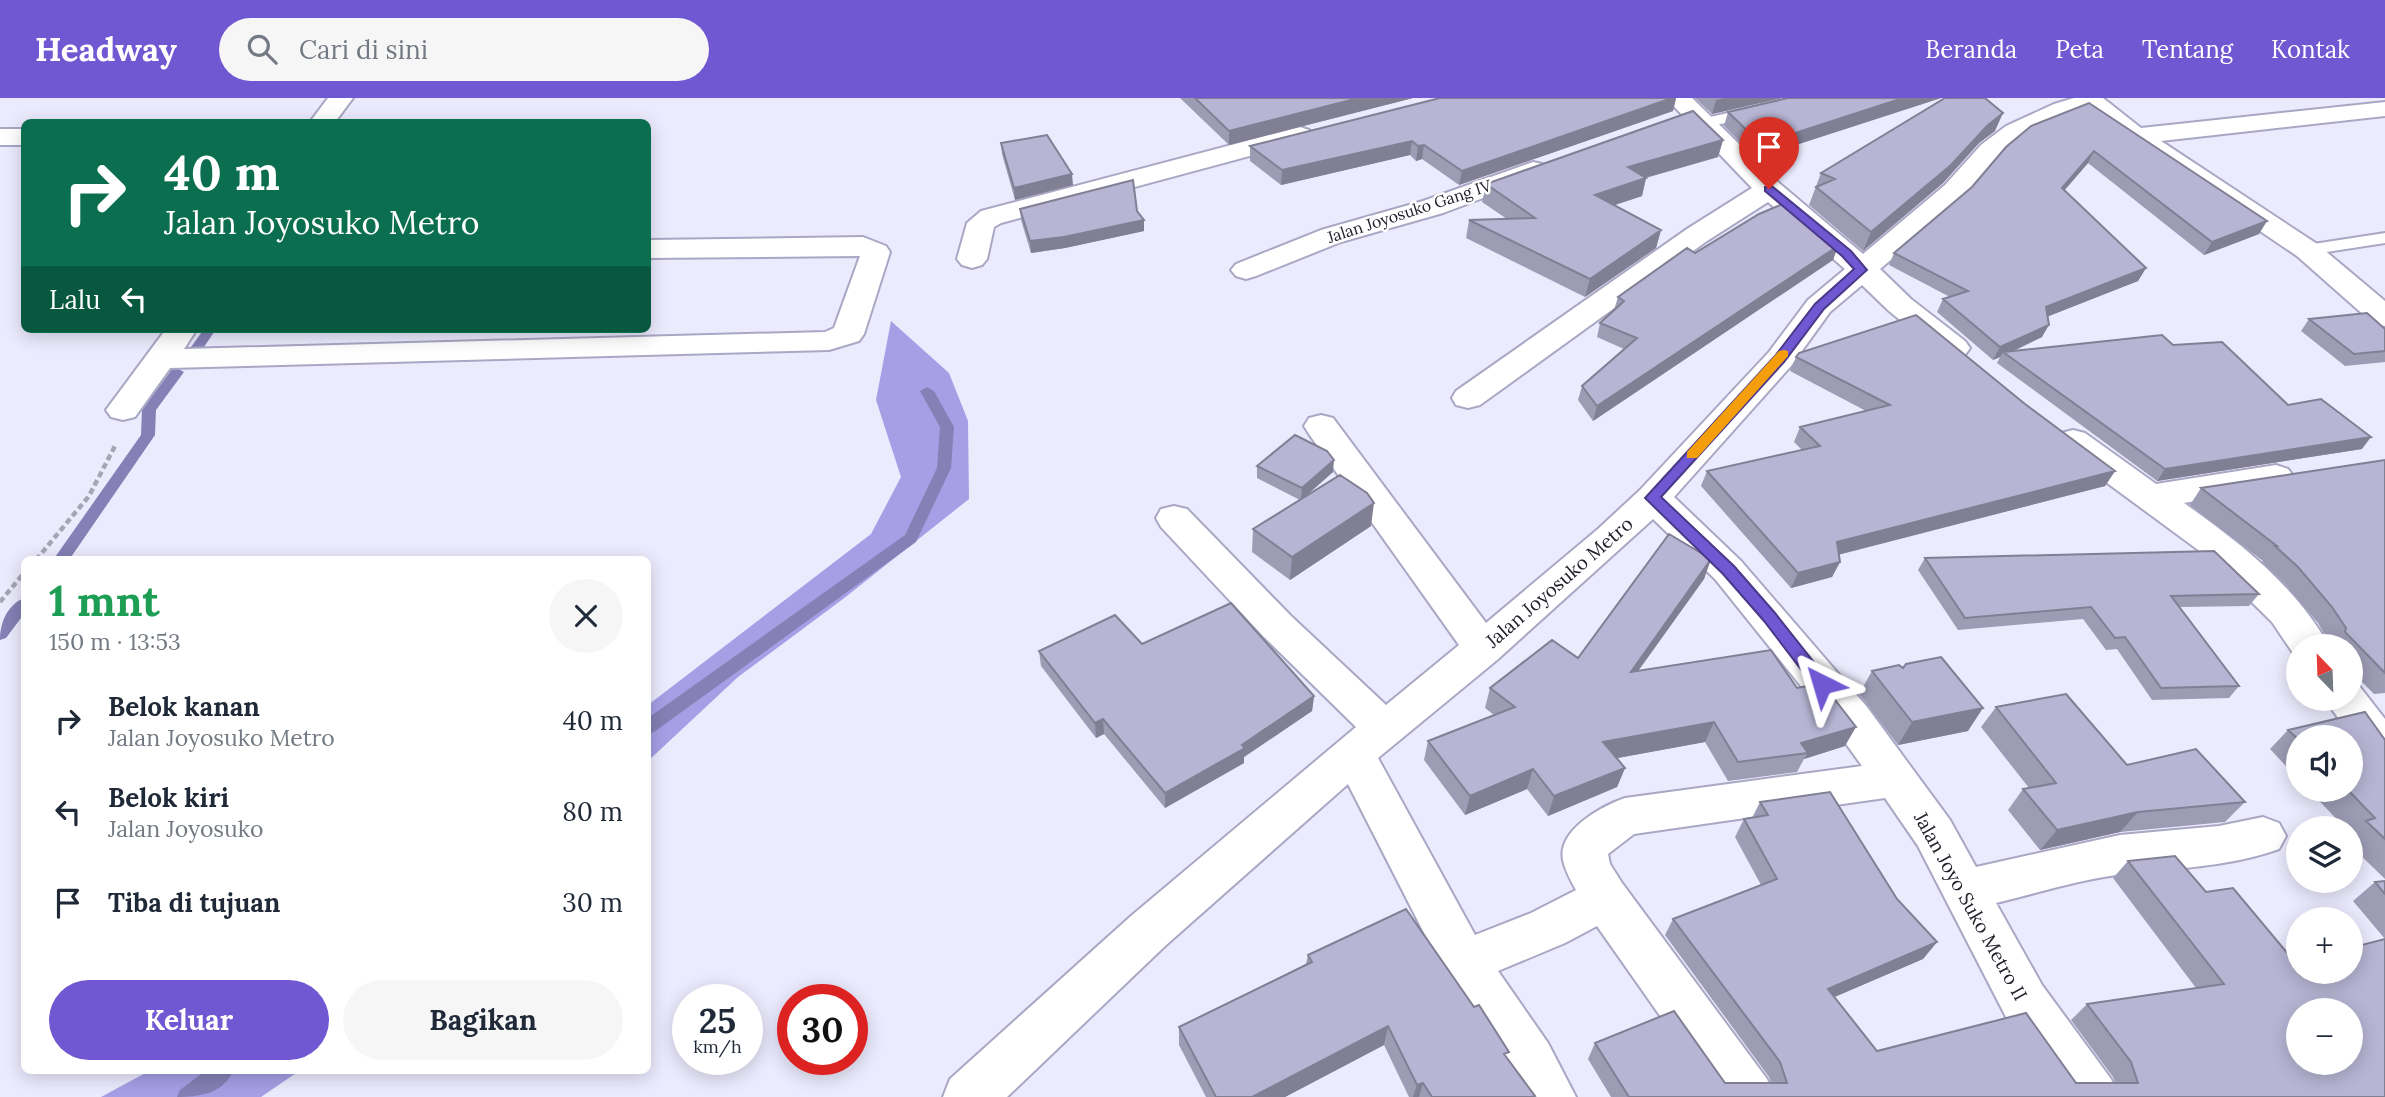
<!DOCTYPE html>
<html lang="id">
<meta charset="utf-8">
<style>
:root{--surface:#fff;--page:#f6f6f7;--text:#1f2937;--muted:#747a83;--accent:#7058d2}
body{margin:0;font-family:Lora,serif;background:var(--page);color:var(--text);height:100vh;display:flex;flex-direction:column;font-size:26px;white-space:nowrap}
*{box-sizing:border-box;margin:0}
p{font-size:23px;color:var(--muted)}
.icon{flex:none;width:38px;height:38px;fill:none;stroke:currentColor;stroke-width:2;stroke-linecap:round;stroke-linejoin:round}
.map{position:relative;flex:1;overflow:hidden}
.side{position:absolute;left:21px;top:458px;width:630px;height:518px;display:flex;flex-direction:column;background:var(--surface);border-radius:10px;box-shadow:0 4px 18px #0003}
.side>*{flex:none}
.hud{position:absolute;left:21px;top:21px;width:630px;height:214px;border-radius:10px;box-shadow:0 4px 18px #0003;background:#0b6e4f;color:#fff;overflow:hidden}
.needle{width:46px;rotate:337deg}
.controls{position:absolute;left:2286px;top:536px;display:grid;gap:14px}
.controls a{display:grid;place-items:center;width:77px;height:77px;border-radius:50%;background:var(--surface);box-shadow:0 4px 18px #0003;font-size:35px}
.speed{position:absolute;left:672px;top:886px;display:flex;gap:14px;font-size:35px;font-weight:700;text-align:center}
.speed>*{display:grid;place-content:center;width:91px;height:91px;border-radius:50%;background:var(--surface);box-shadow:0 4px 18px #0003;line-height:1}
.speed small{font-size:18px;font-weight:400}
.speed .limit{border:10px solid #d22;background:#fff;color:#111}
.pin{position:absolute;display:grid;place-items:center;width:60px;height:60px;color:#fff;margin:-72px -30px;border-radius:50% 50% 50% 0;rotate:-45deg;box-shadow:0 0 7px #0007}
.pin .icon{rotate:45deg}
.me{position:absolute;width:77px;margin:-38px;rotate:320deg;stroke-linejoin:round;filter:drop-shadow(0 0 5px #0008)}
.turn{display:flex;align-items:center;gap:24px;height:147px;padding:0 28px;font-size:32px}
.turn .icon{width:91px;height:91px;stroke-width:2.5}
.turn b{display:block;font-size:49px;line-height:60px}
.then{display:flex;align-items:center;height:66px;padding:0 28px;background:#0003;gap:14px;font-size:26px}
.round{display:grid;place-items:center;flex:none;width:74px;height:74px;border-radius:37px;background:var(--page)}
.summary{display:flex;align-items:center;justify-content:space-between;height:119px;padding:0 28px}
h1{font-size:42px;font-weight:700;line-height:52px;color:#1e9e55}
.primary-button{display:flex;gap:14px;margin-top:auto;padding:14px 28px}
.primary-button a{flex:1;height:80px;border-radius:42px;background:var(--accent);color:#fff;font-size:28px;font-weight:700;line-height:80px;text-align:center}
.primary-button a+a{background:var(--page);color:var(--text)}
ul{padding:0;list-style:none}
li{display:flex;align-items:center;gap:21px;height:91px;padding:0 28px}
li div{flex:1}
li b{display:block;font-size:26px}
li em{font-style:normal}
header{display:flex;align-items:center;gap:42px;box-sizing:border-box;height:98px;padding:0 35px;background:var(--accent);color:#fff}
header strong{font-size:33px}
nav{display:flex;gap:38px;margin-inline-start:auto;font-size:24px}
.search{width:490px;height:63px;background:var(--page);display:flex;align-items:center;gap:18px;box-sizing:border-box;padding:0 24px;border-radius:38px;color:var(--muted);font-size:26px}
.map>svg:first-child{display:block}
.forest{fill:#a69fe5}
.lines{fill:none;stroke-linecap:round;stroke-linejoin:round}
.stream{fill:#8580b5;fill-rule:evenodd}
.service-casing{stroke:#a9a7c4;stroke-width:4}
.minor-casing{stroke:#a9a7c4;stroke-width:4}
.path{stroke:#a6a5b6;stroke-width:4.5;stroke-dasharray:6 3.5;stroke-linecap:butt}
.service{fill:#fff;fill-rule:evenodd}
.minor{fill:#fff;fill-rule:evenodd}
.wall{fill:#9d9cb5}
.shaded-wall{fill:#807f94}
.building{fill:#b7b5d3;stroke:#807f94;stroke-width:2;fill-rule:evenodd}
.route{fill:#7058d2;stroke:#493988;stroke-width:2}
.slow{fill:#f59e0b}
.labels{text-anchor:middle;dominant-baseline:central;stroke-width:5;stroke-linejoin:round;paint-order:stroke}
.far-street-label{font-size:16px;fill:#23222d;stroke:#fff}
.street-label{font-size:19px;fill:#23222d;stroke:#fff}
</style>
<header>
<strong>Headway</strong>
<div class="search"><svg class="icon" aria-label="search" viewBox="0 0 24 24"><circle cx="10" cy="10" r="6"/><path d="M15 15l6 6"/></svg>Cari di sini</div>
<nav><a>Beranda</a><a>Peta</a><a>Tentang</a><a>Kontak</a></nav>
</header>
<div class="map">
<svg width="2385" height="999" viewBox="0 0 2385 999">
<rect width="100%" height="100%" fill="#ecebfe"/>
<path class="forest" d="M891 223 949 275 968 323 969 401 843 501 738 579 648 663V607L871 436 901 379 876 302Z
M149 973H299L261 999H101Z"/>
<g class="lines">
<path class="stream" d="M204 231H216L202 252H192L191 249Z
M177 270 184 274 156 312 155 337 69 462H53L141 337 142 312 172 271Z
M927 289 934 293 954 329 951 370 916 444 654 634 648 636V620L905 437 937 370 940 329 920 293Z
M24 500V516L6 540 0 542C0 525 7 507 24 500Z
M205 973H233C223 996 199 999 177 999L180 992Z"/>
<defs>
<path id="service" d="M1794 0H1823L1821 3 1703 30 1695 25 1697 22Z
M2385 135V145L2307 157 2298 152 2307 147Z"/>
<path id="minor" d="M328 0H353L335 24H310Z
M1666 0H1692L1779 85 1863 156 1945 87 1981 47 2006 28 2054 6 2074 0H2103L2141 30 2385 4V18L2161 43 2317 146 2385 203V228L2374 226 2297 158 2127 43 2087 12 2024 38 1999 59 1965 99 1880 171 1911 201 1965 243 1970 250 1965 257 1954 259 1943 257 1889 213 1862 187 1830 214 1791 268 1674 399 1741 463 1867 609 1950 722 1976 769 2120 737 2219 728 2263 719 2279 725 2286 738 2279 751C2229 769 2176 770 2124 776 2081 781 2038 795 1996 805L2042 887 2111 981 2118 999H2061L2006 919 1918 748 1885 700 1634 736 1608 756 1610 766 1622 785 1767 981 1774 999H1717L1597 828 1565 845 1498 873 1548 945 1576 999H1522L1447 880 1348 686 1165 848 1007 999H943L950 981 1131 818 1356 629 1263 538 1161 429 1156 420 1161 411 1174 408 1187 411 1291 518 1386 607 1459 547 1309 336 1304 328 1309 320 1321 317 1333 320 1486 525 1598 431 1640 392 1769 254 1808 202 1845 171 1768 104 1707 143 1480 307 1468 310 1456 307 1452 300 1456 293 1687 131 1752 90ZM1653 421 1715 481 1837 633 1862 668 1625 700C1602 708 1557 732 1563 762 1565 772 1571 783 1576 792L1531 815 1475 837 1378 660 1497 562Z
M1300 29 1309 32 1313 37 1309 42 1001 125 994 129 987 161 982 167 972 170 962 167 957 161 967 125 981 113Z
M0 31H24V47H0Z
M1533 64 1542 66 1546 72 1542 78 1443 115 1341 144 1256 178 1246 181 1236 178 1231 172 1236 166 1321 132 1423 103Z
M863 139 886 148 890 154 864 236 859 243 829 252 170 270 135 319 123 322 111 319 106 312 166 231H197L184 251 825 234 834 230 860 158 648 160V142Z
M2073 332 2085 335 2156 386 2276 367 2288 371 2294 379 2288 387 2184 405C2239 444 2295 487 2329 548H2298V559L2295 558 2272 524 2201 454 2061 351 2056 343 2061 335Z
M2350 586 2360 589 2385 621V670L2370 665 2324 600H2350Z"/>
</defs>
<use href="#service" class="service-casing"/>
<use href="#minor" class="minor-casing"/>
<path class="path" d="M36 462 89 398 116 346
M0 504 24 475"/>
<use href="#service" class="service"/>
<use href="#minor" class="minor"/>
</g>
<path class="wall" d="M1180 0H1413L1229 47Z
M1440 0H1676L1673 13 1459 87 1422 61 1416 63 1410 57 1281 87 1250 63V48Z
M1695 0H1782L1712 16Z
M1788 0H1941L1756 60 1724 28 1728 14Z
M2089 5 2259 136 2204 157 2088 65 2064 93 2146 170 2138 183 2048 218 2042 239 2014 253 2173 247 2288 307 2362 351 2157 383 1997 265 2000 259 1993 262 1937 214 1943 201 1950 199 1889 167 1894 155Z
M1995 33 1979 45 1943 85 1863 153 1809 107 1821 75Z
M1723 42 1718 59 1646 80 1642 98 1614 107 1661 132 1656 150 1585 199 1466 140 1469 122 1507 121 1482 104 1486 86Z
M1001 45 1073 87 1015 102 1002 56Z
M1020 111 1137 113 1144 122V133L1065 150 1031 155 1021 122Z
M1838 148 1833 162 1593 323 1578 302 1582 288 1624 251 1597 239 1600 225 1614 212 1618 199 1695 155Z
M2309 221 2385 231V264L2345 268 2301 233Z
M1796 259 2025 306 2115 373 2105 388 1838 457 1840 464 1832 479 1791 490 1701 388 1707 373 1802 352 1794 344 1800 329 1866 313 1790 273Z
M2385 362V595L2374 596 2350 572V548H2331V547L2318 525 2284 485 2262 464 2263 463 2190 407 2201 390Z
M1257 368 1333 374 1304 400 1371 428 1290 482 1252 454 1253 431 1300 402 1257 380Z
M1925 460 2259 496 2249 508 2180 509 2239 588 2229 600 2152 602 2117 551 2106 552 2083 521 1958 532 1918 472Z
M1711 461 1704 481 1638 573 1797 590 1845 648 1804 661 1797 674 1728 683 1705 644 1617 660 1625 670 1617 689 1548 718 1527 691 1465 717 1424 662 1428 643 1494 617 1485 610 1490 590 1578 560Z
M1142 546 1314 598 1312 613 1244 659V665L1165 710 1104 636 1096 640 1041 568 1039 553Z
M1872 573 1968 633 1898 647 1859 596Z
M1996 609 2127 667 2245 704 2225 724 2120 734 2040 752 2008 712 2023 691 2029 690 1981 629Z
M2288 632 2385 642V781L2350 747V730H2345L2308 691H2350L2298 639V681L2270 651Z
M1760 704 1897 801 1937 844 1923 861 1834 899 1877 953 2076 985H2115L2113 979 2071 922 2087 906 2196 890 2113 780 2128 763 2206 794 2294 863 2385 841 2353 803 2375 784 2385 783V999H1611L1588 961 1595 945 1725 985H1771L1769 979 1665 837 1673 821 1761 787 1735 739 1744 721 1752 720Z
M1308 857 1507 960 1534 999H1409L1384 947 1285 999H1206L1179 947V929L1306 866Z"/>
<path class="shaded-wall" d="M1359 0H1413L1229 47V33Z
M1672 0H1676L1673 13 1459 87 1462 73Z
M1724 0H1782L1712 16 1716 2Z
M1903 0H1941L1756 60 1761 46Z
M2003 15 1995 33 1979 45 1943 85 1863 153 1871 134 1987 28Z
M1723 42 1718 59 1623 86 1628 69Z
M1412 43 1410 57 1281 87 1282 72Z
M1424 47 1422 61 1416 63 1418 48Z
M2094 53 2088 65 2055 103 2062 90Z
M1072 76 1073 87 1015 102 1014 90Z
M1646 80 1642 98 1591 115 1595 97Z
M1144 122V133L1065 150 1031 155 1030 143Z
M2267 123 2259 136 2204 157 2212 144Z
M1661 132 1656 150 1585 199 1590 181Z
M1838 148 1833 162 1593 323 1597 308Z
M2146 170 2138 183 2039 222 2046 209Z
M2049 227 2042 239 2006 256 2003 254 2000 259 1993 262 2000 249Z
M2371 339 2362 351 2157 383 2165 371Z
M1334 362 1333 374 1301 402 1302 390Z
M2115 373 2105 388 1829 459 1837 444Z
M1374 405 1371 428 1290 482 1292 459Z
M1711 461 1704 481 1623 594 1631 574Z
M1840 464 1832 479 1791 490 1798 475Z
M1314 598 1312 613 1244 659V665L1165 710V695L1242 647Z
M1983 610 1968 633 1898 647 1912 624Z
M1103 621 1104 636 1096 640 1095 625Z
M1714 624 1705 644 1596 664 1603 644Z
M1856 629 1845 648 1804 661 1808 655 1801 645Z
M1625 670 1617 689 1548 718 1554 698Z
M1533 671 1527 691 1465 717 1470 698Z
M2138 714 2120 734 2040 752 2057 732Z
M1937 844 1923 861 1816 907 1828 891Z
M1388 928 1384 947 1285 999H1252Z
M1423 985 1419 999H1413L1417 987Z"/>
<path class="building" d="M1195 0H1359L1229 33Z
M1440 0H1672L1462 73 1424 47 1418 48 1412 43 1282 72 1250 48Z
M1788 0H1903L1761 46 1728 14Z
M1945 0H1985L2003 15 1987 28 1951 67 1871 134 1816 89 1835 81 1821 75Z
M2089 5 2267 123 2212 144 2094 53 2062 90 2146 170 2046 209 2049 227 2000 249 1943 201 1968 193 1894 155 1972 89 2006 49 2031 28Z
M1693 13 1723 42 1628 69 1646 80 1595 97 1661 132 1590 181 1469 122 1535 120 1486 86Z
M1047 37 1072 76 1014 90 1001 45Z
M1133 82 1137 113 1144 122 1064 139 1030 143 1020 111Z
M1785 105 1838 148 1597 308 1582 288 1637 240 1600 225 1624 203 1618 199 1687 150 1695 155 1759 116Z
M2367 215 2385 231V253L2354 256 2309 221Z
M1916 217 2025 306 2115 373 1837 444 1840 464 1798 475 1707 373 1820 348 1800 329 1890 307 1796 259 1799 255Z
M2162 237 2173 247 2222 244 2288 307 2321 301 2371 339 2165 371 2003 254Z
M1295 337 1327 353 1334 362 1302 390 1257 368Z
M2385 362V575L2345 534 2346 530 2332 509 2298 469 2275 448H2277L2201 390Z
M1340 377 1367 395 1374 405 1292 459 1253 431Z
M1669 436 1711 461 1631 574 1771 552 1797 590 1822 585 1856 629 1801 645 1808 655 1738 664 1714 624 1603 644 1625 670 1554 698 1533 671 1470 698 1428 643 1515 609 1490 590 1552 542 1578 560Z
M2214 453 2259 496 2171 498 2239 588 2161 590 2125 539 2115 540 2091 509 1965 520 1925 460Z
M1231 505 1314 598 1242 647 1245 650 1165 695 1103 621 1095 625 1039 553 1115 517 1142 546Z
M1941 559 1983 610 1912 624 1872 573 1899 567 1903 570 1906 566Z
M2066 596 2127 667 2196 651 2245 704 2138 714 2057 732 2023 691 2056 685 1996 609Z
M2365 614 2385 642V741L2366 723 2375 720 2347 691H2350V639H2298V641L2288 632Z
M1830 694 1897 801 1937 844 1828 891 1877 953 2026 915 2076 985H2138L2131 964 2087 906 2224 886 2128 763 2175 758 2206 794 2233 790 2294 863H2298V873H2350V850L2385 841V999H1629L1595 945 1674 913 1725 985H1787L1780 964 1673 821 1777 781 1744 721 1768 717 1760 704ZM2298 912H2350V964H2298Z
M2385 783V796L2375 784Z
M1406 811 1474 909 1479 907 1509 954 1504 956 1535 998 1532 999H1432L1423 985 1417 987 1388 928 1252 999H1216L1179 929 1312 864 1308 857Z"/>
<path class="route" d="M1765 89H1773L1851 153 1867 172 1824 211 1784 264 1661 399 1734 468 1775 515 1828 582 1830 586 1828 591H1816L1764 523 1723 476 1645 400 1775 258 1815 206 1854 171 1842 158 1765 93Z"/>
<path class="slow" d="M1784 252 1788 253V258L1697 360H1687V354L1779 253Z"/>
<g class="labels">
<g class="far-street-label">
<text transform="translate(1409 113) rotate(-18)">Jalan Joyosuko Gang IV</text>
</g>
<g class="street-label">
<text transform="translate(1559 484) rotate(-41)">Jalan Joyosuko Metro</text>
<text transform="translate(1971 808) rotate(61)">Jalan Joyo Suko Metro II</text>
</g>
</g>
</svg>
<div class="controls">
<a><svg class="needle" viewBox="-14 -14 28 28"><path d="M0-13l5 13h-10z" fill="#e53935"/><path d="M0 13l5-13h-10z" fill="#747a83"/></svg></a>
<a><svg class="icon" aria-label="sound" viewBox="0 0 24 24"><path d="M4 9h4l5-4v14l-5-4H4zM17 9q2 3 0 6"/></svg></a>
<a><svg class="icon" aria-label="layers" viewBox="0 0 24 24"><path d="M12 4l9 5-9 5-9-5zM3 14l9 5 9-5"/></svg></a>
<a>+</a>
<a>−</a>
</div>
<div class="speed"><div>25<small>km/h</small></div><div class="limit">30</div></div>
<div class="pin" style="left:1769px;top:91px;background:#d93025"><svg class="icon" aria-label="arrive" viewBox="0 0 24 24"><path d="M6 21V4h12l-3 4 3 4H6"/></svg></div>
<svg class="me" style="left:1822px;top:586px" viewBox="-20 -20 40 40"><path d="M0-17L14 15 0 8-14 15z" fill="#7058d2" stroke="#fff" stroke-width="4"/></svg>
<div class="hud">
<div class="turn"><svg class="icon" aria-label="right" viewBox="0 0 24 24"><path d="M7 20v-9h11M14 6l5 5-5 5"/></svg><div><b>40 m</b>Jalan Joyosuko Metro</div></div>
<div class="then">Lalu<svg class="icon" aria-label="left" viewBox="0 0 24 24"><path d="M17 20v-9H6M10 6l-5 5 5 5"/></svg></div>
</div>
<section class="side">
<div class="summary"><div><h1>1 mnt</h1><p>150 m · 13:53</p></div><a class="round"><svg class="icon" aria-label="close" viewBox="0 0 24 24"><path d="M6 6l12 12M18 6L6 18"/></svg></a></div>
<ul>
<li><svg class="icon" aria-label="right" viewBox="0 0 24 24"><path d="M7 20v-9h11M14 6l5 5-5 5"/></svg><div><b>Belok kanan</b><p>Jalan Joyosuko Metro</p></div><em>40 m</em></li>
<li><svg class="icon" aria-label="left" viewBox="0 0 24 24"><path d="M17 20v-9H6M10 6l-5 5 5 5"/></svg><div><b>Belok kiri</b><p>Jalan Joyosuko</p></div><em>80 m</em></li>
<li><svg class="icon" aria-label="arrive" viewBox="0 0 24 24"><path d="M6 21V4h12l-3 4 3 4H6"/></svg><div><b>Tiba di tujuan</b></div><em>30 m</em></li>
</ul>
<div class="primary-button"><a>Keluar</a><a>Bagikan</a></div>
</section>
</div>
